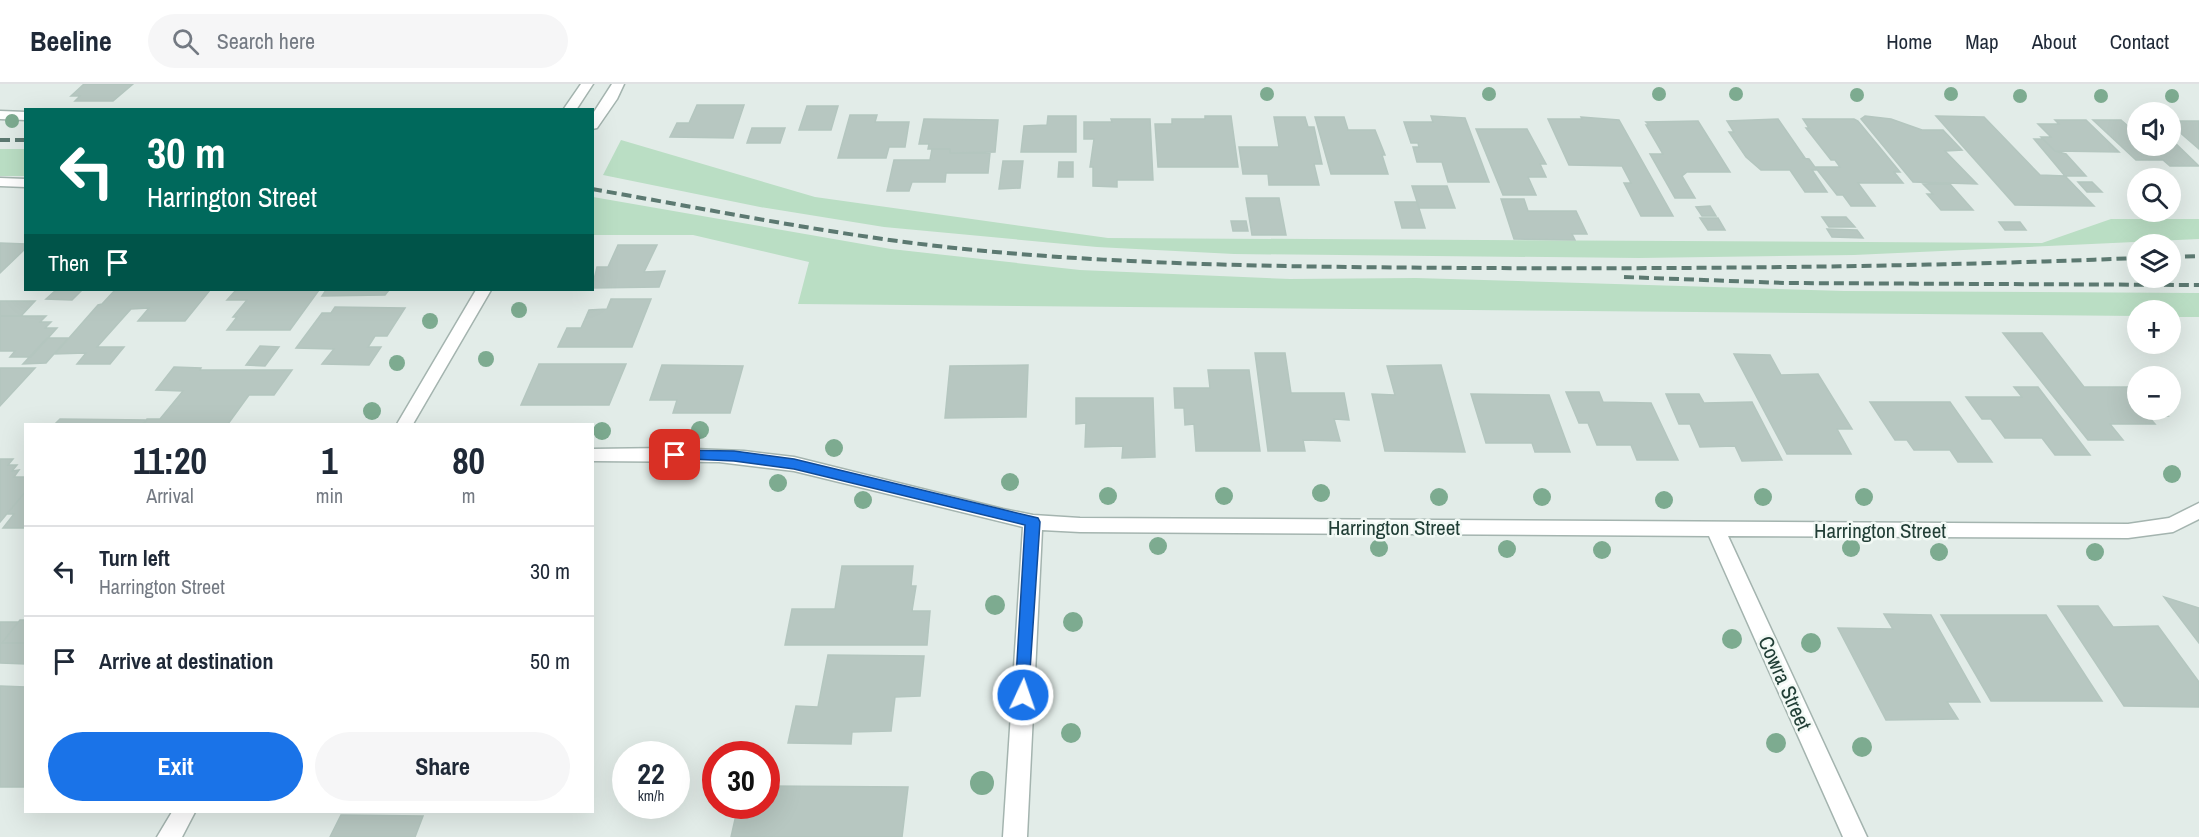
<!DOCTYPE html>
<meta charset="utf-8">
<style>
:root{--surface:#fff;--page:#f6f6f7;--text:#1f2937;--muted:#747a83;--line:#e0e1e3;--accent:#1a73e8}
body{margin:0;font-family:"Archivo Narrow",sans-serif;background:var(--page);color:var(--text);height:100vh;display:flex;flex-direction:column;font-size:22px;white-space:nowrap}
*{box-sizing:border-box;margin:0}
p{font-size:20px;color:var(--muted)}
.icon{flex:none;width:33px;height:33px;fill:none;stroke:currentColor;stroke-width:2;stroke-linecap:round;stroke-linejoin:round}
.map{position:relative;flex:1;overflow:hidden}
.drawer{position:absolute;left:24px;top:339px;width:570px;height:390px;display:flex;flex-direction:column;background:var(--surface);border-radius:0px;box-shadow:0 6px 24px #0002}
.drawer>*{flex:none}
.guide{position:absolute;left:24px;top:24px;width:570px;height:183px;border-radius:0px;box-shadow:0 6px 24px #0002;background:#00695c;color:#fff;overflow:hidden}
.buttons{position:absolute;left:2127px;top:18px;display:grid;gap:12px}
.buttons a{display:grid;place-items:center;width:54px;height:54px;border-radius:50%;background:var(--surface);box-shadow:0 6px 24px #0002;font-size:30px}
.speed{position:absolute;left:612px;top:657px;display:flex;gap:12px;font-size:30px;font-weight:700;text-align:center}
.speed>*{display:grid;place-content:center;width:78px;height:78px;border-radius:50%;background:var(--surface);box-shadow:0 6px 24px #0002;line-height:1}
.speed small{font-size:15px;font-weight:400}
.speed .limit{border:9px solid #d22;background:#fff;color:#111}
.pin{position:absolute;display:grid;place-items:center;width:51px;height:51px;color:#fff;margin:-26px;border-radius:12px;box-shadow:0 3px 9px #0006}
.me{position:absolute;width:66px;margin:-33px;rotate:3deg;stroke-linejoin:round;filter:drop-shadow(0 0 4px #0008)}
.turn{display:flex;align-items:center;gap:21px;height:126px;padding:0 24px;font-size:27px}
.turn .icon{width:78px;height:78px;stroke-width:2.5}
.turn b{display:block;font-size:42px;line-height:51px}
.then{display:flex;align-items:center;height:57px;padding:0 24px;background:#0003;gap:12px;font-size:22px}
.eta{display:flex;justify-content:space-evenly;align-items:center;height:102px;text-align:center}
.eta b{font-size:36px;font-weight:700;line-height:42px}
.action{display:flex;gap:12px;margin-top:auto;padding:12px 24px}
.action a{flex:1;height:69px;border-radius:36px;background:var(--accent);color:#fff;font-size:24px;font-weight:700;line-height:69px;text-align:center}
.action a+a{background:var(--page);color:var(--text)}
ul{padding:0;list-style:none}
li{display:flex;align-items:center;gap:18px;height:90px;padding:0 24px;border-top:2px solid var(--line)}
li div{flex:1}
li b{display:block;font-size:22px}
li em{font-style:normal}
header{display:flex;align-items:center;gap:36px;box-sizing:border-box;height:84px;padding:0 30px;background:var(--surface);border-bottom:2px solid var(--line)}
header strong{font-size:28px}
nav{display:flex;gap:33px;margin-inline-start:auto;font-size:21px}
.search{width:420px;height:54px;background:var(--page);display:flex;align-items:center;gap:15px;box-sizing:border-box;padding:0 21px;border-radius:33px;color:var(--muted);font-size:22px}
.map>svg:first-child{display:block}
.green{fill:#badec4}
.building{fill:#b7c7c1;stroke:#b4c6bf;stroke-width:1.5}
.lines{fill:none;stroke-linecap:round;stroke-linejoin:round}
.minor-casing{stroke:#a4b4af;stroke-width:3}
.minor{fill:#fff;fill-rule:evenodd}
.rail{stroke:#5c7971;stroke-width:4;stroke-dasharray:10 5;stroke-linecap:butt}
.tree{fill:#7dab90}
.route{fill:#1a73e8;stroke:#114b97;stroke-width:1.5}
.labels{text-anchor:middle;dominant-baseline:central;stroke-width:5;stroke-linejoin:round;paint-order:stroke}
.street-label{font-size:21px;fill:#213e36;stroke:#f2f9f5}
</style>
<header>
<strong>Beeline</strong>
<div class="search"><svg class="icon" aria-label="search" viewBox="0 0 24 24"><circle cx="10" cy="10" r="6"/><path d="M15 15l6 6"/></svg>Search here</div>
<nav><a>Home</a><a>Map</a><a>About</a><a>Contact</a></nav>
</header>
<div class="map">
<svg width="2199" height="753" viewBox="0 0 2199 753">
<rect width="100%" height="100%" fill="#e2ece8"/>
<path class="green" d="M621 56 815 113 1108 154 2042 159 2111 135H2199V155L1854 171 1639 174 1234 170 1097 163 884 143 760 123 603 91Z
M0 65H25V92H0Z
M593 113 891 165 1080 186 1290 195 1416 194 1844 207 2199 209V233H2171L2170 226H2138L2137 232 798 220 809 178 693 151H593Z"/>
<path class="building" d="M84 0H133L113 17H75L80 12H71Z
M697 21H744L733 54 670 53 677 39H689Z
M807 22H838L831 46H799Z
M850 31H877L875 38H909L905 63H889L886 74H838Z
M1048 32H1076V68H1021L1024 42 1047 41Z
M1205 32H1231L1238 83H1158L1155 40H1172V35H1205Z
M1431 32 1465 34 1489 98H1448L1442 78H1417L1413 63H1419L1418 59H1411L1404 38H1433Z
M1865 32 1891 35 1922 46H1943L1962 66 1945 67 1977 100 1913 98 1861 35Z
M1936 32 1984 33 2040 91 2065 92 2094 122 2015 121Z
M1274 33H1305L1308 43H1314L1322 80H1314L1319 101H1269L1268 90H1243L1239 63H1279Z
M1315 33H1344L1348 46H1375L1385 71H1382L1388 90H1331Z
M1581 33 1619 36 1673 132H1641L1624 99H1631L1622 82 1569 81 1548 35H1582Z
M924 35 998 36 995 68 950 69V65H928L929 60H919Z
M1111 35H1150L1153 96H1117V103L1093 102V83H1090L1094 55H1084V38H1112Z
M1778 35 1805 74H1802L1809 75 1817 86H1812L1827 108H1805L1790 86H1761L1746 73 1729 48H1734L1727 37Z
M1803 35H1854L1858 37 1900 88H1894L1903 99H1858L1875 122H1851L1843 111H1837L1815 83H1840L1835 76H1831L1806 44H1809Z
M2055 36H2086L2119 68 2055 67 2041 53H2051L2038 40H2059Z
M2093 36H2121L2128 42H2138V62H2170V54L2199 82H2170L2163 76H2136Z
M1698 37 1730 88H1687L1682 92 1695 114H1675L1650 70H1663L1646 41H1649L1646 38Z
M2170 37H2199V65L2170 40Z
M752 44H785L780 59H747Z
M1476 45H1527L1546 80H1540L1546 93H1528L1536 111H1503Z
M2034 55H2043L2055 67 2066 70 2086 92H2065Z
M932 65H950V69H990L988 89H946L945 98H912L909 107H887L894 76H930Z
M1003 77H1023L1020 104 999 105Z
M1059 78H1073V93H1058Z
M2078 98H2092L2102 108H2087Z
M1923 100H1950L1973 126H1941L1927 110H1933Z
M1412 102H1447L1455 124H1419Z
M1246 114H1279L1286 151H1252Z
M1501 115H1524L1528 127H1576L1587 150H1572L1575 156 1514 155Z
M1395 118H1417L1425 144H1402Z
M1710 122 1716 132H1702L1696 123Z
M1822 133H1846L1855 143H1829Z
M1700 134H1718L1725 146H1708Z
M1231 137H1246L1248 147H1233Z
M1999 138H2020L2026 146H2005Z
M1827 145 1857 146 1863 154 1832 153Z
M0 159 26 160V164L0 189Z
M618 161H657L644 188 665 187 659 203 592 204 597 183H608Z
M56 206H82L72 216 46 215Z
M115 206H210L185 237H138L149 224 131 225 97 263H124L110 280H77L86 269 55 270 98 221 102 220Z
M236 206H319L290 246H227L237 233H233L247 216H227Z
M326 206H389L385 211 322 212Z
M611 215H651L632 263H558L567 244H581L589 226 607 225Z
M0 217H35L21 232H0Z
M335 223 405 224 387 252H375L368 263H381L369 281 322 280 334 265 296 264 322 229H331Z
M0 232H46L40 238H51L45 244H57L31 273H10L15 267H0Z
M2003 249H2042L2084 303H2138V326H2162L2168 332H2148L2155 340H2110L2123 356H2088Z
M47 254H68L46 279 23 280Z
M260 262 279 263 265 282 246 281Z
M1255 269H1285L1291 309H1344L1349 336 1334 335 1340 357 1303 356 1305 367H1268Z
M1734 270 1770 271 1781 291 1818 290 1852 345H1837L1851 370H1787Z
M539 280H626L609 321H521Z
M662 281 743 282 730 329H673L677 316H650Z
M1028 281 1026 333 945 334 950 282Z
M1441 281 1465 368 1385 367 1372 310 1395 311 1387 282Z
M174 283 201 284 200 286H292L274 311H249L228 340H143L147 335H160L183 307 156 306Z
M0 284H35L0 322Z
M1208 286H1249L1260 367H1196L1194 340 1185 341 1184 324H1175L1174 304H1210Z
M2014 303H2038L2090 371H2055L2042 354H2005L1991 335H1982L1966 313H2022Z
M1566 308H1599L1603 318 1651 319 1678 376H1637L1631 361H1597L1588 339H1579Z
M1471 310 1549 311 1570 368H1535L1532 359H1486Z
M1666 310H1699L1704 319 1752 318 1782 376 1742 377 1735 362 1700 363 1690 340H1679Z
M1076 314H1153L1155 373 1122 374 1123 362 1085 363 1086 339 1076 340Z
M1870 318H1950L1992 378H1958L1950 366H1914L1907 356H1895Z
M60 335 147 336 143 340H55Z
M0 375H13L8 381H17L12 387 19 386 14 393H26V407L0 438Z
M26 407V444H3L14 430H7Z
M842 482H913L911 502H916L912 527H930L927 561H785L792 525H835Z
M2164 513 2199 524V559Z
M2058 522H2098L2113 543 2158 542 2199 598V623L2124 622Z
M1884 530 1931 531 1980 618H1947L1958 635 1886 636 1838 544 1893 545Z
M1941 531H2046L2102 617H1991Z
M20 536H26V559H2Z
M0 538H18L2 559H26V580L0 579Z
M828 571 924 572 920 612 895 613 891 647 852 648 851 660 788 659 796 622 818 623Z
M0 602 26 603V703H0Z
M766 702 908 703 902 753H731L738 722H766Z
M341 731 423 732 415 753H330Z"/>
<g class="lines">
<defs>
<path id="minor" d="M581 0H593L576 26H563Z
M612 0H624L617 15 597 44 592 45V31Z
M0 27 26 28V36L0 35Z
M0 94 26 95V103L0 102Z
M476 206H491L413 340H397Z
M668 364 744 367 794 373 1003 425 1033 431 1080 434 2128 440 2169 434 2199 419V435L2173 448 2128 454 1728 452 1867 753H1843L1709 452 1080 448 1042 446 1027 753H1003L1023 443 794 387 719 378 592 377V365Z
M172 728H195L182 753H157Z"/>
</defs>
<use href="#minor" class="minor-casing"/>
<use href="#minor" class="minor"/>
<path class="rail" d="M0 56H26
M592 105C723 128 853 155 985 167 1148 182 1312 183 1475 184 1696 185 1917 183 2138 174
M2170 173 2199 172
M1624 193 1784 199 2199 201"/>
</g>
<g class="tree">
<circle cx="1267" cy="10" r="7"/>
<circle cx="1489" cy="10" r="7"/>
<circle cx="1659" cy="10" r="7"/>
<circle cx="1736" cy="10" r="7"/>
<circle cx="1951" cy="10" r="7"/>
<circle cx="1857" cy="11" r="7"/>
<circle cx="2020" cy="12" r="7"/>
<circle cx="2101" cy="12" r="7"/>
<circle cx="2172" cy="12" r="7"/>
<circle cx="12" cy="37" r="7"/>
<circle cx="519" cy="226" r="8"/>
<circle cx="430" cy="237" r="8"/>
<circle cx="486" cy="275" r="8"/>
<circle cx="397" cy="279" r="8"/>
<circle cx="372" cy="327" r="9"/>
<circle cx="700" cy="346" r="9"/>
<circle cx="602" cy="347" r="9"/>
<circle cx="834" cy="364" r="9"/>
<circle cx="2172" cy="390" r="9"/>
<circle cx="1010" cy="398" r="9"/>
<circle cx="778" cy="399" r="9"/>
<circle cx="1321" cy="409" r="9"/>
<circle cx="1108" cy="412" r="9"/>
<circle cx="1224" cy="412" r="9"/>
<circle cx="1439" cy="413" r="9"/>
<circle cx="1542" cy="413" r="9"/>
<circle cx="1763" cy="413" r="9"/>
<circle cx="1864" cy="413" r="9"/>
<circle cx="863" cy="416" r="9"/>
<circle cx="1664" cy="416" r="9"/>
<circle cx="1158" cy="462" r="9"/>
<circle cx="1379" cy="464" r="9"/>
<circle cx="1851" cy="464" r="9"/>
<circle cx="1507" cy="465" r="9"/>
<circle cx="1602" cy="466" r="9"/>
<circle cx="1939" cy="468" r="9"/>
<circle cx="2095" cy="468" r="9"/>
<circle cx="995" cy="521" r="10"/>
<circle cx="1073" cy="538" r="10"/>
<circle cx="1732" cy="555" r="10"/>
<circle cx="1811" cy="559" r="10"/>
<circle cx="1071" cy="649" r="10"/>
<circle cx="1776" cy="659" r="10"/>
<circle cx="1862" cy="663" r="10"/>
<circle cx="982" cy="699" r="12"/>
</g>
<path class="route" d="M675 366 734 367 794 375 1038 434 1040 438 1028 616H1017L1015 611 1025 441 794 385 734 377 670 374V367Z"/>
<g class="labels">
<g class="street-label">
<text x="1394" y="443">Harrington Street</text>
<text x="1880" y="446">Harrington Street</text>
<text transform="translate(1785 599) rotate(66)">Cowra Street</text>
</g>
</g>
</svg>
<div class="buttons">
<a><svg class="icon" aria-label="sound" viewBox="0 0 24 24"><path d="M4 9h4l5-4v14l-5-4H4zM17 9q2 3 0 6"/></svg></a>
<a><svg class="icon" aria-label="search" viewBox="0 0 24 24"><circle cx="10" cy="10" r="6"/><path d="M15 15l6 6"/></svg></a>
<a><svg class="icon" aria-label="layers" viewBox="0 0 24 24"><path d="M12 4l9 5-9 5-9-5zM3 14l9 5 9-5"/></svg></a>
<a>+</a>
<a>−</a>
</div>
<div class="speed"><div>22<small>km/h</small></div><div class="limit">30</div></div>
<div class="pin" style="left:675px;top:371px;background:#d93025"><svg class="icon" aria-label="arrive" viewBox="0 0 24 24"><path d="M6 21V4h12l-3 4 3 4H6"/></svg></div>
<svg class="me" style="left:1023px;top:611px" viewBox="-20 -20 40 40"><circle r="17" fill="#1a73e8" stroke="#fff" stroke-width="3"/><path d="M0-11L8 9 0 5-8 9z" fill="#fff"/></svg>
<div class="guide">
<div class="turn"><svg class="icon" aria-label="left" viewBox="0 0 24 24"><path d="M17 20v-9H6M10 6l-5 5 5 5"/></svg><div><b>30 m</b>Harrington Street</div></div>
<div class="then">Then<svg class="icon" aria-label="arrive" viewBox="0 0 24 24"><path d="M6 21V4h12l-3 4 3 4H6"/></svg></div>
</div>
<section class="drawer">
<div class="eta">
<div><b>11:20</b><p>Arrival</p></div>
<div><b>1</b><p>min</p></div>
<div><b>80</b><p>m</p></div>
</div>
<ul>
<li><svg class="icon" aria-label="left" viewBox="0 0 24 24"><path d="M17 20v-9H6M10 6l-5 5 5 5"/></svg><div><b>Turn left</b><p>Harrington Street</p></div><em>30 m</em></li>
<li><svg class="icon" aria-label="arrive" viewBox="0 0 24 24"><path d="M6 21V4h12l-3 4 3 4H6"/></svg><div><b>Arrive at destination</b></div><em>50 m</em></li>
</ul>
<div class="action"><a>Exit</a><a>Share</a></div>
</section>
</div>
